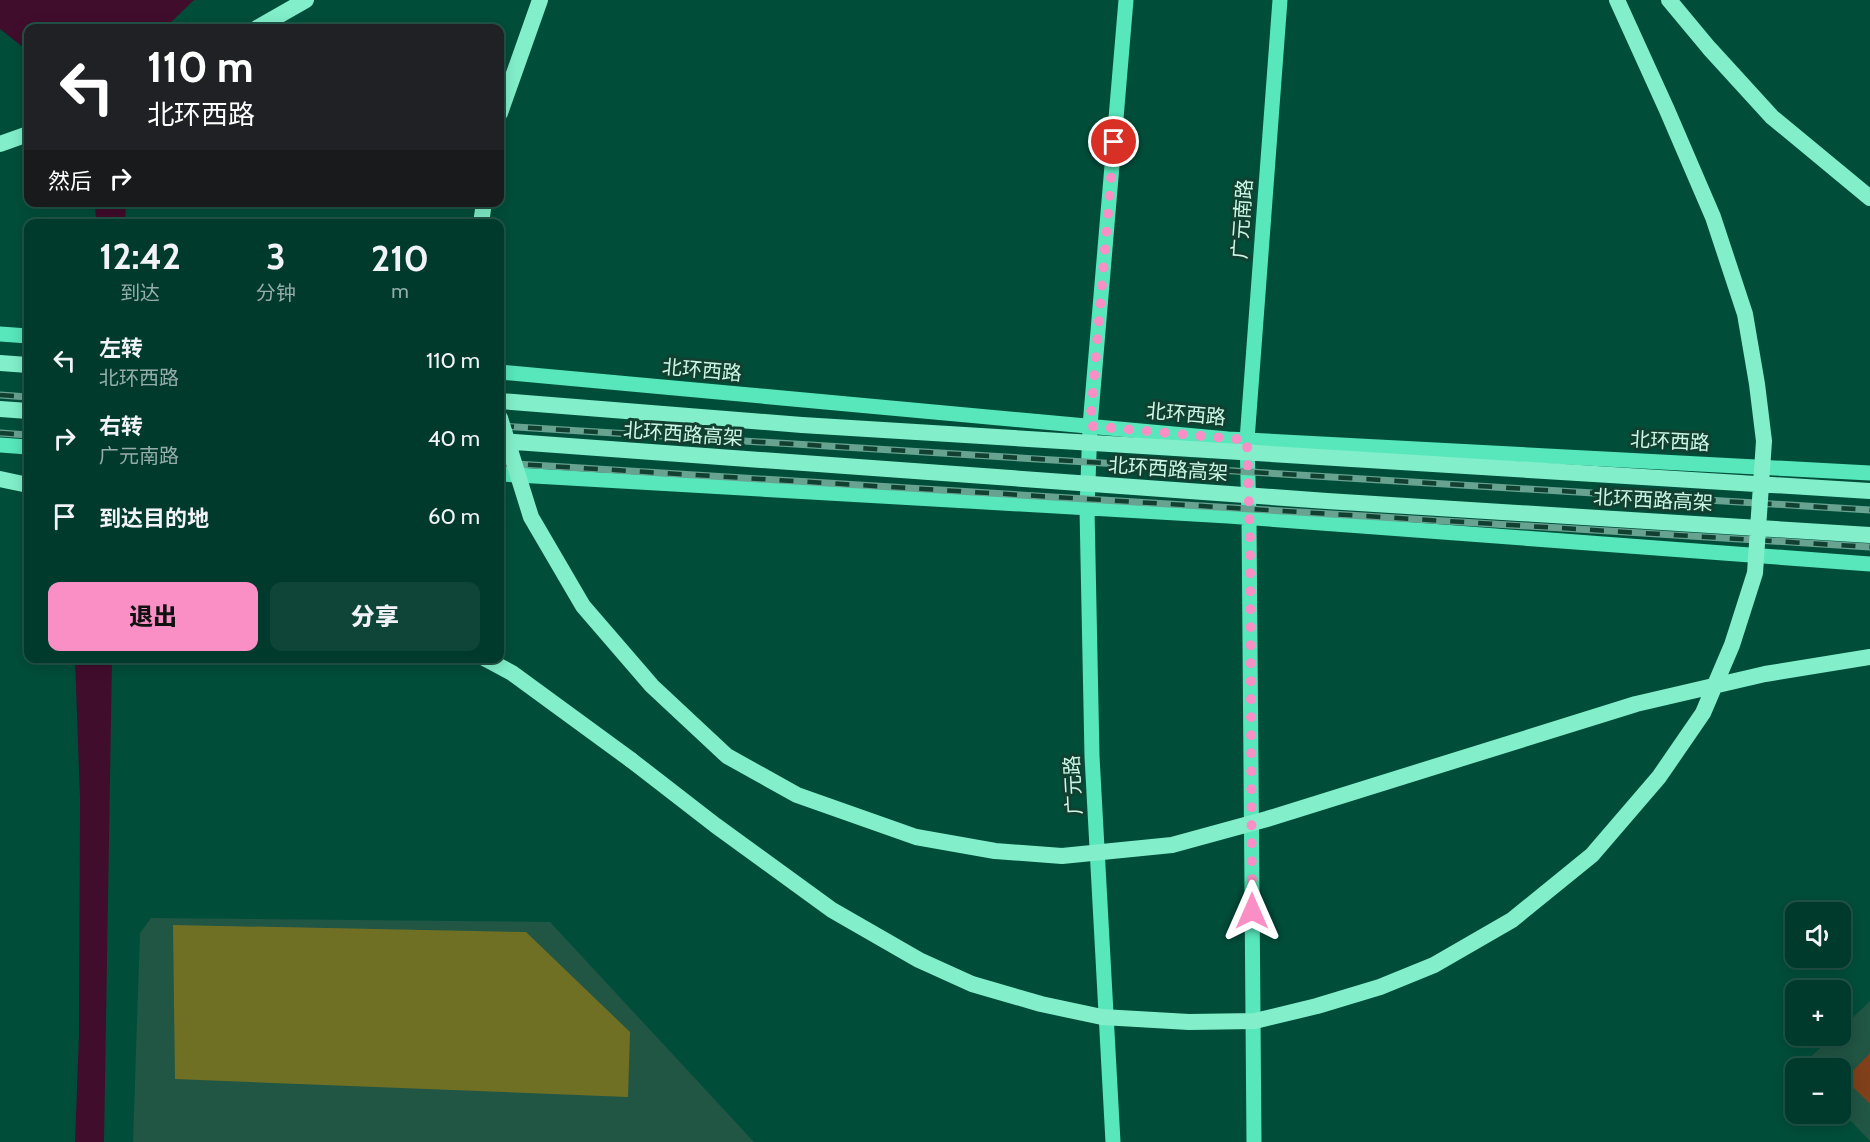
<!DOCTYPE html>
<html lang="zh">
<meta charset="utf-8">
<style>
:root{--surface:#003a2c;--page:#0e4538;--text:#f1f3f6;--muted:#95ada9;--line:#225448;--accent:#fa8fc6}
body{margin:0;font-family:Cabin,"Noto Sans SC",sans-serif;background:var(--page);color:var(--text);height:100vh;display:flex;flex-direction:column;font-size:22px;white-space:nowrap}
*{box-sizing:border-box;margin:0}
p{font-size:20px;color:var(--muted)}
.icon{flex:none;width:33px;height:33px;fill:none;stroke:currentColor;stroke-width:2;stroke-linecap:round;stroke-linejoin:round}
.map{position:relative;flex:1;overflow:hidden}
.drawer{position:absolute;left:24px;top:219px;width:480px;height:444px;display:flex;flex-direction:column;background:var(--surface);border-radius:12px;box-shadow:0 3px 15px #0003,0 0 0 2px var(--line)}
.drawer>*{flex:none}
.top-card{position:absolute;left:24px;top:24px;width:480px;height:183px;border-radius:12px;box-shadow:0 3px 15px #0003,0 0 0 2px var(--line);background:#202124;color:#fff;overflow:hidden}
.buttons{position:absolute;left:1785px;top:902px;display:grid;gap:12px}
.buttons a{display:grid;place-items:center;width:66px;height:66px;border-radius:12px;background:var(--surface);box-shadow:0 3px 15px #0003,0 0 0 2px var(--line);font-size:30px}
.pin{position:absolute;display:grid;place-items:center;width:51px;height:51px;color:#fff;margin:-26px;border:3px solid #fff;border-radius:50%;box-shadow:0 2px 6px #0007}
.me{position:absolute;width:66px;margin:-33px;rotate:0deg;stroke-linejoin:round;filter:drop-shadow(0 0 4px #0008)}
.turn{display:flex;align-items:center;gap:21px;height:126px;padding:0 24px;font-size:27px}
.turn .icon{width:78px;height:78px;stroke-width:2.5}
.turn b{display:block;font-size:42px;line-height:51px}
.then{display:flex;align-items:center;height:57px;padding:0 24px;background:#0003;gap:12px;font-size:22px}
.eta{display:flex;justify-content:space-evenly;align-items:center;height:102px;text-align:center}
.eta b{font-size:36px;font-weight:800;line-height:42px}
.button{display:flex;gap:12px;margin-top:auto;padding:12px 24px}
.button a{flex:1;height:69px;border-radius:12px;background:var(--accent);color:#111;font-size:24px;font-weight:800;line-height:69px;text-align:center}
.button a+a{background:var(--page);color:var(--text)}
ul{padding:0;list-style:none}
li{display:flex;align-items:center;gap:18px;height:78px;padding:0 24px}
li div{flex:1}
li b{display:block;font-size:22px}
li em{font-style:normal}
.map>svg:first-child{display:block}
.built{fill:#215544}
.green{fill:#7f401a}
.water{fill:#410d2c}
.building{fill:#707025}
.lines{fill:none;stroke-linecap:round;stroke-linejoin:round}
.primary{stroke:#57e7ba;stroke-width:15}
.trunk{stroke:#82efca;stroke-width:16}
.rail-casing{stroke:#68a391;stroke-width:7}
.rail{stroke:#114031;stroke-width:4.5;stroke-dasharray:14;stroke-linecap:butt}
.trunk-bridge{stroke:#82efca;stroke-width:16}
.route{stroke:#fa8fc6;stroke-width:10;stroke-dasharray:0 18}
.labels{text-anchor:middle;dominant-baseline:central;stroke-width:6;stroke-linejoin:round;paint-order:stroke}
.street-label{font-size:20px;fill:#cef7e7;stroke:#114031}
</style>
<div class="map">
<svg width="1870" height="1142" viewBox="0 0 1870 1142">
<rect width="100%" height="100%" fill="#004e3a"/>
<path class="built" d="M151 918 550 922 754 1142H133L140 933Z
M1870 1001V1141L1841 1111 1840 1068H1799L1834 1035H1840L1841 1029Z"/>
<path class="green" d="M1870 1053V1104L1845 1079Z"/>
<path class="water" d="M0 0H194L165 28H28V51L0 29Z
M95 203H126L125 223H96Z
M75 659H112L104 1142H75L79 1034 80 798Z"/>
<path class="building" d="M173 925 526 932 630 1032 628 1097 175 1079Z"/>
<g class="lines">
<path class="primary" d="M0 334 28 336
M500 372 1228 439 1870 473
M0 445 28 447
M500 474 1228 516 1870 564
M1113 1142 1092 756 1087 509 1090 426 1126 0
M1254 1142 1249 518 1247 440 1280 0"/>
<path class="trunk" d="M1669 0 1709 48 1772 117 1870 198
M257 28 306 0
M500 113 540 0
M0 144 28 134
M481 224 484 202
M0 363 28 365
M0 409 28 411
M0 479 28 485
M484 658 512 673 631 760"/>
<defs>
<path id="rail" d="M0 395 28 397
M500 426 1870 510
M0 433 28 435
M500 463 1870 547"/>
</defs>
<use href="#rail" class="rail-casing"/>
<use href="#rail" class="rail"/>
<path class="trunk-bridge" d="M500 401 802 425 1870 491
M500 418 531 517 583 606 652 686 727 756 797 795 916 837 995 851 1062 856 1172 845 1267 819 1636 704 1765 674 1870 657
M500 441 1327 501 1870 535
M631 760 715 825 832 910 919 960 972 984 1041 1004 1102 1017 1189 1022 1255 1021 1317 1006 1380 987 1434 965 1512 920 1592 855 1659 777 1703 713 1732 645 1755 573 1764 441 1757 384 1745 314 1713 217 1667 110 1617 0"/>
</g>
<g class="lines">
<path class="route" d="M1114 142 1090 426 1247 440 1250 541 1252 911"/>
</g>
<g class="labels">
<g class="street-label">
<text transform="translate(1242 219) rotate(-86)">广元南路</text>
<text transform="translate(702 370) rotate(5)">北环西路</text>
<text transform="translate(1186 414) rotate(5)">北环西路</text>
<text transform="translate(683 434) rotate(4)">北环西路高架</text>
<text transform="translate(1670 441) rotate(3)">北环西路</text>
<text transform="translate(1168 469) rotate(4)">北环西路高架</text>
<text transform="translate(1653 500) rotate(3)">北环西路高架</text>
<text transform="translate(1073 785) rotate(-93)">广元路</text>
</g>
</g>
</svg>
<div class="buttons">
<a><svg class="icon" aria-label="sound" viewBox="0 0 24 24"><path d="M4 9h4l5-4v14l-5-4H4zM17 9q2 3 0 6"/></svg></a>
<a>+</a>
<a>−</a>
</div>
<div class="pin" style="left:1114px;top:142px;background:#d93025"><svg class="icon" aria-label="arrive" viewBox="0 0 24 24"><path d="M6 21V4h12l-3 4 3 4H6"/></svg></div>
<svg class="me" style="left:1252px;top:911px" viewBox="-20 -20 40 40"><path d="M0-17L14 15 0 8-14 15z" fill="#fa8fc6" stroke="#fff" stroke-width="4"/></svg>
<div class="top-card">
<div class="turn"><svg class="icon" aria-label="left" viewBox="0 0 24 24"><path d="M17 20v-9H6M10 6l-5 5 5 5"/></svg><div><b>110 m</b>北环西路</div></div>
<div class="then">然后<svg class="icon" aria-label="right" viewBox="0 0 24 24"><path d="M7 20v-9h11M14 6l5 5-5 5"/></svg></div>
</div>
<section class="drawer">
<div class="eta">
<div><b>12:42</b><p>到达</p></div>
<div><b>3</b><p>分钟</p></div>
<div><b>210</b><p>m</p></div>
</div>
<ul>
<li><svg class="icon" aria-label="left" viewBox="0 0 24 24"><path d="M17 20v-9H6M10 6l-5 5 5 5"/></svg><div><b>左转</b><p>北环西路</p></div><em>110 m</em></li>
<li><svg class="icon" aria-label="right" viewBox="0 0 24 24"><path d="M7 20v-9h11M14 6l5 5-5 5"/></svg><div><b>右转</b><p>广元南路</p></div><em>40 m</em></li>
<li><svg class="icon" aria-label="arrive" viewBox="0 0 24 24"><path d="M6 21V4h12l-3 4 3 4H6"/></svg><div><b>到达目的地</b></div><em>60 m</em></li>
</ul>
<div class="button"><a>退出</a><a>分享</a></div>
</section>
</div>
